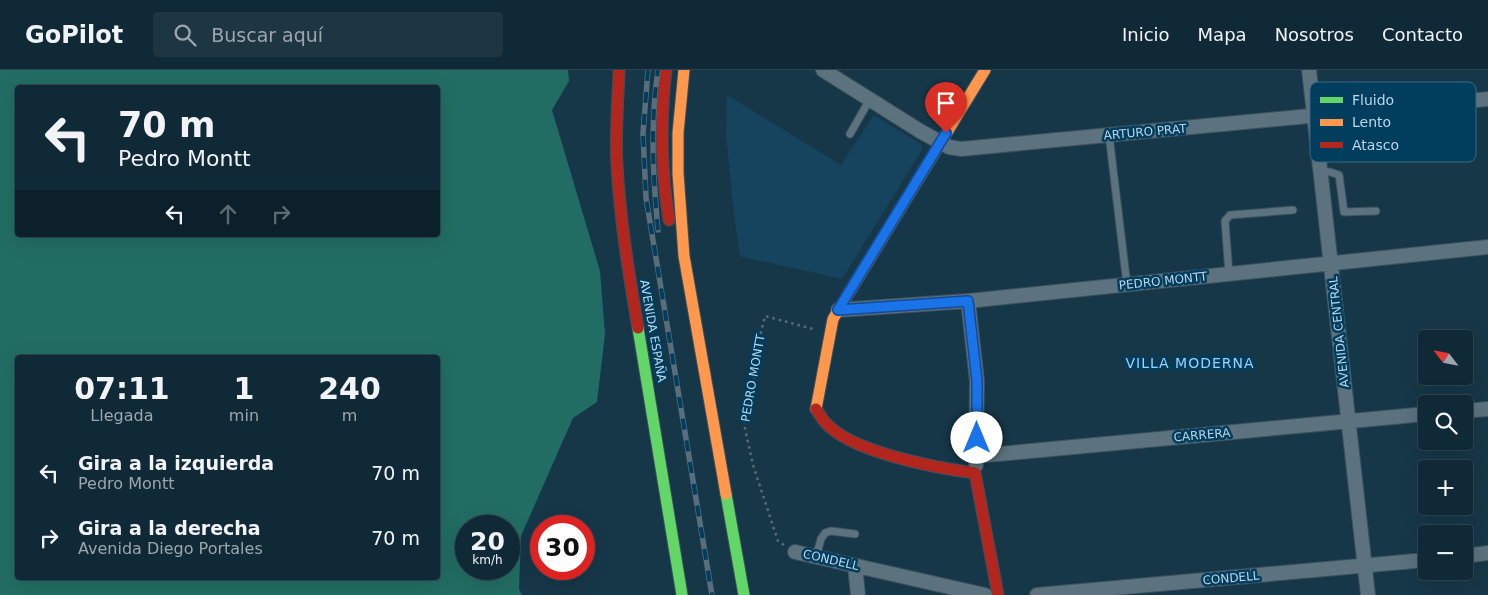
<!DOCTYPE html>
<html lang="es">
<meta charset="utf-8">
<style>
:root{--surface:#102936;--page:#1e3542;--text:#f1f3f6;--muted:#9ca6ad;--line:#304551}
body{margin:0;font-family:"DejaVu Sans",sans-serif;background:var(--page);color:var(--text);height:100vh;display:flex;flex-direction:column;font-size:19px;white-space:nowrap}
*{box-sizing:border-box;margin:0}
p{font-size:16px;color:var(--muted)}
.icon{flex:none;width:28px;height:28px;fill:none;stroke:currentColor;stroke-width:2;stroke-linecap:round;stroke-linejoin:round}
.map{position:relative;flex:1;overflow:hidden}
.sheet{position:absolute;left:15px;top:285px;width:425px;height:225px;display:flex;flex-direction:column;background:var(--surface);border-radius:5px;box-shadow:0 5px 20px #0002,0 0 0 1px var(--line)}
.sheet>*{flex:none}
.hud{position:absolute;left:15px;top:15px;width:425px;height:152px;border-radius:5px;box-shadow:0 5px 20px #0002,0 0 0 1px var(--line);background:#102936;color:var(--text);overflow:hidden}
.needle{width:32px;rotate:302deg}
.tools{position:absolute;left:1418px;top:260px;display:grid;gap:10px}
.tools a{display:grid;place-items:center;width:55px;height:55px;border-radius:5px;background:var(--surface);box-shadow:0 5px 20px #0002,0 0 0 1px var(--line);font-size:25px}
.speed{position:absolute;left:455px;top:445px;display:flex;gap:10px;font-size:25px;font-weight:700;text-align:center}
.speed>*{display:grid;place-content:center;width:65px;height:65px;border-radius:50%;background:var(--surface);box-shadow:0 5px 20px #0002,0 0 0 1px var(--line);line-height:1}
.speed small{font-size:12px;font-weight:400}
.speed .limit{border:8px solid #d22;background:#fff;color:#111}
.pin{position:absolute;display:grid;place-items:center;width:42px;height:42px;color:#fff;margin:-51px -21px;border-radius:50% 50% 50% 0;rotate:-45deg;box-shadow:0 0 5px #0007}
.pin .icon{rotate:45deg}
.me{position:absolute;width:55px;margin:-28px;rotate:0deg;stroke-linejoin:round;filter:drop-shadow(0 0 4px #0008)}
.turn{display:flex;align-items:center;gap:18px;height:105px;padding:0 20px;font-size:22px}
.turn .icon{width:65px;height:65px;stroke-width:2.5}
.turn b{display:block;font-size:35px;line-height:42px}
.lanes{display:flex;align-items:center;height:48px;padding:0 20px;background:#0003;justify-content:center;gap:25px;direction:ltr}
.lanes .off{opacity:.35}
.eta{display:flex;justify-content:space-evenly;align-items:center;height:85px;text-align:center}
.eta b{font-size:30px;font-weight:700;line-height:35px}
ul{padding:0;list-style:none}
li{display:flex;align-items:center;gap:15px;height:65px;padding:0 20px}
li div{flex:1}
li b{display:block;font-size:19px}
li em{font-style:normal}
header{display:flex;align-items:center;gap:30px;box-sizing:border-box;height:70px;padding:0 25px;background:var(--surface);border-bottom:1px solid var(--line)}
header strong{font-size:24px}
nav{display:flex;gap:28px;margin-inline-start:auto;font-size:18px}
.search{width:350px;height:45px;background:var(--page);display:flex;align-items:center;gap:12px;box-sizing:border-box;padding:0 18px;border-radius:5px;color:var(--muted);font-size:19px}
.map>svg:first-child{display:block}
.built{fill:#16435e}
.water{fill:#226d63;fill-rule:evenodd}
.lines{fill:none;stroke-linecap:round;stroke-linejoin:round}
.lane-casing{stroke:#3b505d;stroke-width:9}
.street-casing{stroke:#3b505d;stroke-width:16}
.fast-casing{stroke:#3b505d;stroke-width:13}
.slow-casing{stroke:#3b505d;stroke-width:13}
.jam-casing{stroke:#3b505d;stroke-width:13}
.path{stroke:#576d7a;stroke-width:2.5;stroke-dasharray:2.5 4;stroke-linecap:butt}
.lane{stroke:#5c727f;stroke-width:7}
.street{stroke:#5c727f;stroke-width:14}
.fast{stroke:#63d668;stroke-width:11}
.slow{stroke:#ff974d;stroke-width:11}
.jam{stroke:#b3261e;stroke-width:11}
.rail-casing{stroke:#596e7c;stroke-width:5.5}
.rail{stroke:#013d5d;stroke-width:4;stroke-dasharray:11;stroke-linecap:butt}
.route-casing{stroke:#114b97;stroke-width:12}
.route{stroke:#1a73e8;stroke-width:9}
.labels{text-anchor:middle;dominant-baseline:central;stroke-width:5;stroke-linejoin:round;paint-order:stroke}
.street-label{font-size:12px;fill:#bcd6ea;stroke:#013d5d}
.neighbourhood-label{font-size:14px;letter-spacing:1px;fill:#9bd2f9;stroke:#013d5d}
.key{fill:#013d5d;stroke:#396b87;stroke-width:1}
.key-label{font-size:14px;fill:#bcd6ea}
</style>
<header>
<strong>GoPilot</strong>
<div class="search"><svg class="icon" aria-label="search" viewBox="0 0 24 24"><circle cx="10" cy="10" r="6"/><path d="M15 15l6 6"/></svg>Buscar aquí</div>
<nav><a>Inicio</a><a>Mapa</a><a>Nosotros</a><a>Contacto</a></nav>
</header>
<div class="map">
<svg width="1488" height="525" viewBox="0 0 1488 525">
<rect width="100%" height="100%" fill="#163748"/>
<path class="built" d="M727 25 841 95 874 45 921 74 922 80 842 209 740 186 734 146 726 63Z"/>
<path class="water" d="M0 0H568L569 11 552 40 600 201 605 264 597 332 573 348 521 466 519 519 522 525H0ZM18 18H438V165H18ZM18 288H438V508H18ZM466 456H509V499H466Z"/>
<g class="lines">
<defs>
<path id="lane" d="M850 64 870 29
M1109 65 1127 215
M1320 101 1330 102 1339 105 1344 142 1376 141
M1229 204 1225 151 1230 145 1293 140
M816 487 821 469 825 463 831 461 855 464"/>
<path id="street" d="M823 0 920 61 949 77 961 79 1488 29
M1309 0 1368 525
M968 231 977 311 976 395
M838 240 968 231 1488 177
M1464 341 1488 339
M977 386 1426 344
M795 482 985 525
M1464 486 1488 483
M855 496 858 525
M1037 525 1426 490"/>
<path id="fast" d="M638 258 682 525
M726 424 744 525"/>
<path id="slow" d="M684 0 678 63V103L684 186 726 424
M816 339 833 249 985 0"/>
<path id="jam" d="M619 0C618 32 615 64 617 95 620 150 629 205 638 258
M666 0C660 51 661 100 669 150
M816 339C819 343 821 348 825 352 850 382 936 398 975 403L998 525"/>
</defs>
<use href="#lane" class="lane-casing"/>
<use href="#street" class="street-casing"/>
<use href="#fast" class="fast-casing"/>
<use href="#slow" class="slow-casing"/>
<use href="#jam" class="jam-casing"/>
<path class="path" d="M784 475 778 471 753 395 744 354 757 296 761 262 765 246 813 259"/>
<use href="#lane" class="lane"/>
<use href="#street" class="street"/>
<use href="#fast" class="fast"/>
<use href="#slow" class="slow"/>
<use href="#jam" class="jam"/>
<defs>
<path id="rail" d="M648 0 643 63 646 128 712 525
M658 160C653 106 650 53 658 0"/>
</defs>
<use href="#rail" class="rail-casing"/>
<use href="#rail" class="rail"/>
</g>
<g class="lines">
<defs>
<path id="route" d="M946 63 838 240 968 231 977 311V368"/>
</defs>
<use href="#route" class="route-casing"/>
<use href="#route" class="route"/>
</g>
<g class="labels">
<g class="street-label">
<text transform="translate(1145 62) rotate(-5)">ARTURO PRAT</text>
<text transform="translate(1163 211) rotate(-6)">PEDRO MONTT</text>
<text transform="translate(653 261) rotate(80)">AVENIDA ESPAÑA</text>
<text transform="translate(1339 262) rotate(-96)">AVENIDA CENTRAL</text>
<text transform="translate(753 308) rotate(-80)">PEDRO MONTT</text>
<text transform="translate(1202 365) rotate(-5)">CARRERA</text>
<text transform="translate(831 490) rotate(13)">CONDELL</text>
<text transform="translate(1231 508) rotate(-5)">CONDELL</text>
</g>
<g class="neighbourhood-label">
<text x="1190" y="293">VILLA MODERNA</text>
</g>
</g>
<rect x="1310" y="12" width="166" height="80" rx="8" class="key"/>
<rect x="1320" y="27" width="23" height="6" fill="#63d668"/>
<rect x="1320" y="49" width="23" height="7" fill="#ff974d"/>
<rect x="1320" y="72" width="23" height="6" fill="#b3261e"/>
<g class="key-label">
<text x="1352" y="35">Fluido</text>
<text x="1352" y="57">Lento</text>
<text x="1352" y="80">Atasco</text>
</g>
</svg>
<div class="tools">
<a><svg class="needle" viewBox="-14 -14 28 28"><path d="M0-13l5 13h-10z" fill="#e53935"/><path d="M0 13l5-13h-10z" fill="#9ca6ad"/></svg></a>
<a><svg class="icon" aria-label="search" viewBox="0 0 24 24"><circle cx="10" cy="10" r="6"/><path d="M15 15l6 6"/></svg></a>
<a>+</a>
<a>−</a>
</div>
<div class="speed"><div>20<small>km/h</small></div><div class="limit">30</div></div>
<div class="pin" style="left:946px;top:63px;background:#d93025"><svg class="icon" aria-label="arrive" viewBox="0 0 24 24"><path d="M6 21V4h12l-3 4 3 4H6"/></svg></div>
<svg class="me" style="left:977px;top:368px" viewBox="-20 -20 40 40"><circle r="19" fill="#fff"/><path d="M0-13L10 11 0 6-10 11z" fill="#1a73e8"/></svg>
<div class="hud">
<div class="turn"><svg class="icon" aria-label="left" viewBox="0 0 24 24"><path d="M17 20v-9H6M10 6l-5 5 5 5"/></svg><div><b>70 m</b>Pedro Montt</div></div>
<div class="lanes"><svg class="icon" aria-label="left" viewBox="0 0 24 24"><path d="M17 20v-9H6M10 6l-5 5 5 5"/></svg><svg class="icon off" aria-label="ahead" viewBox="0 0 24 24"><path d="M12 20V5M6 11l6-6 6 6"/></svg><svg class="icon off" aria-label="right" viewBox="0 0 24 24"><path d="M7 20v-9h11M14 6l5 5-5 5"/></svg></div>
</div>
<section class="sheet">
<div class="eta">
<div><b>07:11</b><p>Llegada</p></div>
<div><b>1</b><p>min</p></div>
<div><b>240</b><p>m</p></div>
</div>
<ul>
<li><svg class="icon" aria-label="left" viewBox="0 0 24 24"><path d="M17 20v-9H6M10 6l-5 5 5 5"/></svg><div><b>Gira a la izquierda</b><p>Pedro Montt</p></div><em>70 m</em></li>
<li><svg class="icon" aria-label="right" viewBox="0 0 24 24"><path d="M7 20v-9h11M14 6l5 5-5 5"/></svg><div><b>Gira a la derecha</b><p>Avenida Diego Portales</p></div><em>70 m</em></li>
</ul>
</section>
</div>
